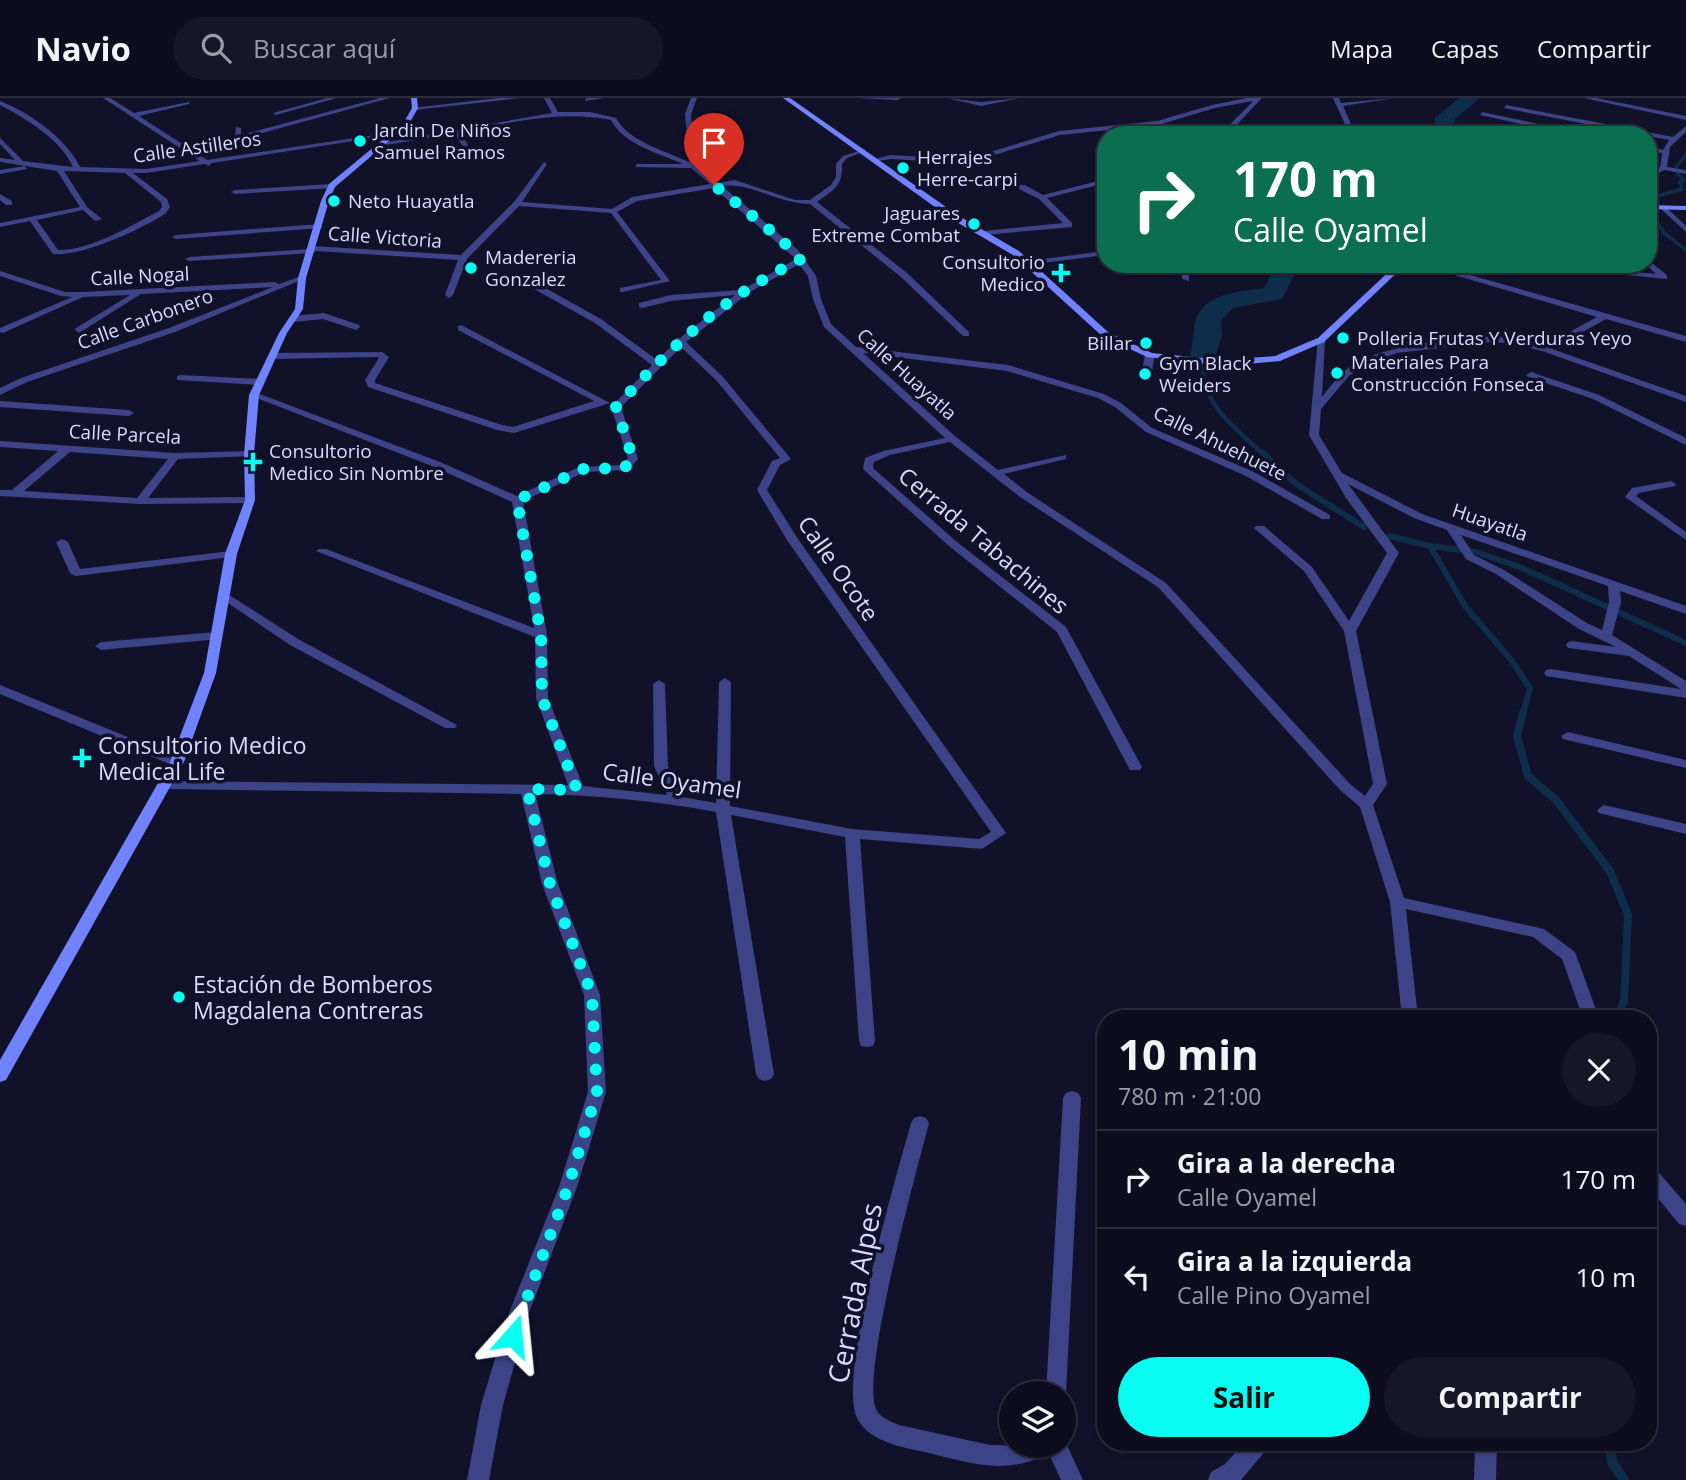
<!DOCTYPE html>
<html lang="es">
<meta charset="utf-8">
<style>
:root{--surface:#0d0d1f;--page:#161628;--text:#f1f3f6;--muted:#9a9ca4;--line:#2d2d3d;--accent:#08fcf1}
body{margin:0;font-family:"Open Sans",sans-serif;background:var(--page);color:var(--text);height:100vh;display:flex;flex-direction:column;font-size:26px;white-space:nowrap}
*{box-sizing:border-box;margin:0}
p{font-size:23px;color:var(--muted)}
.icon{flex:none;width:38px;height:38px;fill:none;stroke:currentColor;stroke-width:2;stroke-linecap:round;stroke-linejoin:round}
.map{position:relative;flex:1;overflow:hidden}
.panel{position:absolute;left:1097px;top:912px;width:560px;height:441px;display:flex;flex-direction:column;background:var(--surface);border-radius:28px;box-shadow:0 2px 5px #0004,0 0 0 2px var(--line)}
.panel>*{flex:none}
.guide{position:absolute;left:1097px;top:28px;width:560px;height:147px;border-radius:28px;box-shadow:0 2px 5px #0004,0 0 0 2px var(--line);background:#0b6e4f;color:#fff;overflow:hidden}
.buttons{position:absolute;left:999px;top:1283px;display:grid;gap:14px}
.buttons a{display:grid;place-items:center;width:77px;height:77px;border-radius:50%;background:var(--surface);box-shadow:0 2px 5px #0004,0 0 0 2px var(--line);font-size:35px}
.pin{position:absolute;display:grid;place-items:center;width:60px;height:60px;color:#fff;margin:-72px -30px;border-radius:50% 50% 50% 0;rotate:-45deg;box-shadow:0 0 7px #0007}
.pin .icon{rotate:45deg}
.me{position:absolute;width:77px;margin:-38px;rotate:18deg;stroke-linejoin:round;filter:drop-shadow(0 0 5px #0008)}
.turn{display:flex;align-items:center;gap:24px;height:147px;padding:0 21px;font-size:32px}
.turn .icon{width:91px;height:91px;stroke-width:2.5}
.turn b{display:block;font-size:49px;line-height:60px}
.round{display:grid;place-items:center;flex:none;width:74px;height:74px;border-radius:37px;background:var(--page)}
.summary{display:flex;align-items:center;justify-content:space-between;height:119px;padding:0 21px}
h1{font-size:42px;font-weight:700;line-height:52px}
.button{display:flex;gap:14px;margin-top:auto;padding:14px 21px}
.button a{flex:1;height:80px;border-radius:42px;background:var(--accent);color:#111;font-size:28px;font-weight:700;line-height:80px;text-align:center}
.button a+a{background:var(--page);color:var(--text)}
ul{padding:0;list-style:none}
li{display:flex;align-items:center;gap:21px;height:98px;padding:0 21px;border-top:2px solid var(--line)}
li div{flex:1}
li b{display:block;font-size:26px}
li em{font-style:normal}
header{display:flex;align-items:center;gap:42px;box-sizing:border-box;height:98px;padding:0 35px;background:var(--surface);border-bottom:2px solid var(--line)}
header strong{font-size:33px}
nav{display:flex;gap:38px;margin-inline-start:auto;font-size:24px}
.search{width:490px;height:63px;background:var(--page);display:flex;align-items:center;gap:18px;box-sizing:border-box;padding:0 24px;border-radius:38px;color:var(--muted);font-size:26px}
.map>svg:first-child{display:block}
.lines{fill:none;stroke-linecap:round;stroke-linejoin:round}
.stream-far4{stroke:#0d2d4b;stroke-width:3.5}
.stream-far3{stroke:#0d2d4b;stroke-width:4.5}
.stream-far2{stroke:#0d2d4b;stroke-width:6}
.stream-far1{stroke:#0d2d4b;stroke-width:8}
.stream{stroke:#0d2d4b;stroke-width:10}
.river{fill:#0d2d4b;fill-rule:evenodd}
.street{fill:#3c4487;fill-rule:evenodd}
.secondary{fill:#7182fd;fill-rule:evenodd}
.route{stroke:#08fcf1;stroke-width:12;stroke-dasharray:0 21.6}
.poi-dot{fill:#08fcf1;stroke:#111129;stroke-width:2.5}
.labels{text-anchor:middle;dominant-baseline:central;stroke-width:7;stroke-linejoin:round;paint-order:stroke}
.far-poi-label{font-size:19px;fill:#d9dafe;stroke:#111129;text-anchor:start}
.far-street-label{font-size:19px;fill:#d9dafe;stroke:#111129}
.street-label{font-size:23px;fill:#d9dafe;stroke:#111129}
.poi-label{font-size:23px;fill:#d9dafe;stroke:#111129;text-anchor:start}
.near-street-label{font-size:28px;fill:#d9dafe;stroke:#111129}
</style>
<header>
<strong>Navio</strong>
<div class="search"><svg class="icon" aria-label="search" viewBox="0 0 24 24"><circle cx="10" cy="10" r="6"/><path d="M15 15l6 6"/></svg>Buscar aquí</div>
<nav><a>Mapa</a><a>Capas</a><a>Compartir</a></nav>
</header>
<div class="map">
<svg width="1686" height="1382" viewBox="0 0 1686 1382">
<rect width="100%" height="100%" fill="#111129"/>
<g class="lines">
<path class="stream-far4" d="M1676 69 1686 57
M1648 101 1682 91 1680 84 1684 82 1677 75
M1651 114 1664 135 1686 152"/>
<path class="stream-far3" d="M1203 268C1203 309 1237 331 1264 357"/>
<path class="stream-far2" d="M1263 355 1296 386 1364 429
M1389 438 1430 448 1465 508 1512 563 1530 590 1523 616
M1430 448 1476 454 1520 469 1686 545"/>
<path class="stream-far1" d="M1523 614 1517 638 1528 678 1556 702 1610 773 1628 817 1624 903 1617 920"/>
<path class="stream" d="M1610 1344 1612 1364 1624 1382"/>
<path class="river" d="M1459 0H1480L1454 22V37H1434L1435 20Z
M1276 166H1300L1282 201 1233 210 1221 223 1222 237 1214 264H1194L1190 258C1193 249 1194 226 1196 220 1208 194 1239 194 1264 190Z"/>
<path class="street" d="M103 0H110L134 15 189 4V6L139 18 207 62 395 34 398 36 212 65 209 68 205 66 146 75H133L167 101 170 109 166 115C143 131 81 159 53 156L30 123 0 129V125L80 109 57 73 0 64V60L15 62 0 46V40L23 63 73 69C60 41 27 21 0 7V3C30 15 66 40 80 69L146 71 200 63ZM64 73 125 75 161 104 162 109 159 113C129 128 93 152 58 152L37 122 83 112 95 123 102 121 87 109Z
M327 0H337L276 17 273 15Z
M380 0H390L240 41 235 40 236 29 241 30V37Z
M498 0H520L415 12 412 10Z
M544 0H550L558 14H590L616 20C629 44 666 53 689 64L685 16 691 0H697L691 16 696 67 717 85 735 82 795 102H810L831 87 836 79V66L843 58 865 51V53L847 60 842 66C843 89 833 92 817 104L907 175 969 234V238H963L901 179 810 106C779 106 750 84 722 88L798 152 816 178 821 201 831 226 856 249 1008 267 1104 296 1121 305 1152 330 1254 374 1330 417V421H1322L1246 378 1146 334 1115 309 1098 300 1007 273 863 255 956 339 998 372 1066 357V361L1004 376 1028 395 1166 485 1350 686 1365 698 1373 686 1344 533 1304 473 1254 430 1256 428H1264L1312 469 1349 523 1387 455 1346 400 1309 337 1318 240 1325 242 1322 299C1333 285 1344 270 1361 262 1393 247 1455 240 1490 238 1508 238 1526 244 1544 248L1597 219 1417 166H1431L1686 238V244L1606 221 1552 251 1686 298V304L1542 253 1513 246 1491 244 1397 255 1366 266 1349 278 1321 311 1319 337 1342 375 1422 416 1686 508V516L1620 493 1621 504 1612 537 1686 583V600L1546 578 1544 575 1546 572 1550 571 1681 591 1629 558 1568 550 1566 547 1568 544 1572 543 1616 549 1579 531 1496 476 1466 461 1447 432 1414 420 1348 386 1399 455 1356 533 1387 686 1373 707 1404 800 1544 831 1575 854 1599 920H1583L1562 861 1533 839 1406 811 1418 920H1402L1390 804 1360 709 1340 692 1158 489 1020 399 950 344 890 357 874 364 873 370 957 444 1066 529 1142 669 1140 672H1130L1057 534 949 448 863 371 865 360 883 353 945 340 824 229 813 201 808 178 799 166 750 194 686 244 723 279 791 361 780 367 767 392 798 441 1006 735 982 751 860 741 875 943 873 948 867 949 861 948 859 943 845 739 731 717 774 976 771 981 765 983 759 981 756 976 716 714C657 703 596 697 535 696L558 786 600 897 606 994 577 1089 529 1215 503 1307 489 1382H467L481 1307 509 1215 559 1089 588 994 584 897 542 786 521 696 165 691 158 687 165 683 568 687 536 600 535 539 316 453 318 451H326L534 530 512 404 432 368 249 297 257 295 440 364 517 398 579 369 621 367 628 360 611 309 652 267 595 225 532 190V186H538L601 221 657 262 676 244V240H680L735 197 671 203 642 210 639 209V205L671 197 742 192 796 161 714 90 637 103 617 114 670 183 623 194H620V190L661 182 611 115 519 108 467 161 453 197 449 200 445 197 458 162 316 153 312 155 189 163 185 161 189 159 309 151 312 148 461 157 514 104 544 64 547 66 522 104 612 111 632 99 710 86 691 70 635 69 637 66H683C661 56 622 46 611 22 561 12 511 24 461 35L469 49 484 50 482 53 465 52 455 36 385 47 382 45 552 15ZM681 249 717 283 780 360 772 363 757 392 787 442 991 734 979 741 852 731 730 708 731 584 725 580 719 584 716 705 682 699 668 668 665 586 659 582 653 586 654 668 667 697 583 688 548 600 547 537 523 403 585 374 628 372 638 361 621 309ZM1461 437 1608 488 1609 504 1602 532 1587 525 1504 472 1474 457Z
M588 0H604L585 3V1Z
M858 0H901L898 2Z
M947 0 981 4 1020 0 981 8Z
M1247 0H1262L1227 37H1220L1253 3 1215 10 1158 27 1060 37 978 62 958 65 891 61 878 63 875 61 891 57 958 61 977 58 1059 33 1157 23 1212 7Z
M1333 0H1339L1341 5 1395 0 1343 8 1356 37H1350Z
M1584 0H1596L1686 18V22Z
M1506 7 1673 39 1686 28V34L1670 49 1667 69 1686 72V76L1664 72 1648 82V77L1660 69 1662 55 1648 52V48L1663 52 1669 42 1504 10Z
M1482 14 1581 35 1584 37H1571L1480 17Z
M25 68 27 71 0 76V72Z
M1106 81V85L1047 100 1072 125V129L984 137 980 135 984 133 1063 125 1039 101 1019 91V87H1025L1043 97Z
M332 86 335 90 235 96 231 94 235 92Z
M0 96 12 103V107H6L0 102Z
M1665 108 1686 128V134L1662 112 1661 110Z
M319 126H322V130L176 141 172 139 176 137Z
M1106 153V157L1027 167 1023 165 1027 163Z
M1648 162 1667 177V181L1553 170 1549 168 1560 166 1656 176 1646 166H1648Z
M1181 166H1189V183L1182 181Z
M0 173 65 194H83L275 184 279 186 302 178 306 180 175 234 27 284 0 297V290L21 280 169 230 273 189 141 196 79 235 75 232 76 230 130 197 83 199 3 235 0 234V230L72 199 61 198 0 178Z
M324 215 359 227 360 229 356 232 323 221 293 224 289 221 293 218Z
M461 227 610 305 514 335 497 332 368 289 365 282 379 260 377 259 273 261 268 258 273 255 382 254 389 259 375 282V285L502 327 513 329 594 303 458 232V228Z
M1150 254 1155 257 1152 273 1147 276 1142 273 1145 257Z
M1531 274 1599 297 1686 340V347L1593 301 1528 279 1526 277Z
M180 277 260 281 265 284 260 287 177 282V278Z
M0 303 129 312 134 315 129 318 0 309Z
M0 343 175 355 249 353 254 356 253 358 178 361 148 400 250 399 255 402 250 405 140 406 0 398V392H12L58 353 0 349ZM70 354 168 361 137 400 24 393Z
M1671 383 1676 386 1675 388 1639 395 1636 398 1686 434V442L1625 399 1632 390Z
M62 441 68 444 80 471 231 453 237 456 231 459 76 478 70 475 56 444Z
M223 493 298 541 457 627 455 630H445L290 547 219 499 217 497Z
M216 534 220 535 222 538 220 541 101 552 95 548 101 544Z
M0 587 182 661 184 664 177 668 172 667 0 596Z
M1568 634 1686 662V670L1563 641 1561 638Z
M1604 707 1686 726V736L1599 715 1597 712Z
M1072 993 1078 995 1081 1000 1066 1295 1064 1301V1295H1046L1063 1000 1066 995Z
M920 1018 926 1020 929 1025C918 1068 858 1283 877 1313 881 1320 892 1324 899 1327L990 1347 1064 1348V1341L1083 1382H1061L1049 1356C1004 1377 974 1366 929 1355 906 1350 871 1345 858 1322 835 1284 897 1076 911 1025L914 1020Z
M1648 1067 1654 1069 1686 1106V1128L1679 1126 1648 1088Z
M1245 1344H1270L1267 1351 1241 1382H1208L1211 1374 1225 1366Z
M1475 1344H1497L1496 1382H1474Z"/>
<path class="secondary" d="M411 0H417L418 10 409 26 335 89 329 103 306 180 303 211 287 235 259 297 254 356 255 402 237 456 216 575 184 664 6 982 0 984V962L170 664 204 575 225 456 245 402 244 356 249 297 279 235 295 211 298 180 321 103 329 86 404 24 412 10Z
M783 0H790L959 118 1019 153 1108 234 1152 255 1223 262 1275 258 1318 240 1397 166H1406L1324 244 1280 263 1223 268 1147 259 1102 238 1013 157 953 122Z
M1648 107 1686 108V112L1648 111Z"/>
</g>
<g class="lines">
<path class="route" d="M513 1238 568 1089 597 994 592 897 550 786 527 691 577 692 542 600 541 537 517 402 583 371 624 370 633 361 616 309C672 248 724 198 800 162L781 141 714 87"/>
</g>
<g class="poi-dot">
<circle cx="360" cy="43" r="7"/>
<circle cx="903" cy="70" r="7"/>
<circle cx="334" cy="103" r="7"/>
<circle cx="974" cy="126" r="7"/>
<circle cx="471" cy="170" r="7"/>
<path d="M1057.5 164.5h7v7h7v7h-7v7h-7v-7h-7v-7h7z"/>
<circle cx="1343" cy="240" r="7"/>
<circle cx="1146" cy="245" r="7"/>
<circle cx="1337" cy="275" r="7"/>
<circle cx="1145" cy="276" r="7"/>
<path d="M249.5 353.5h7v7h7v7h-7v7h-7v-7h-7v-7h7z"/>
<path d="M78.5 649.5h7v7h7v7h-7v7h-7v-7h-7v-7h7z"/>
<circle cx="179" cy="899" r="7"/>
</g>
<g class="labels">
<g class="far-poi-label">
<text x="374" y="32">Jardin De Niños<tspan x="374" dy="22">Samuel Ramos</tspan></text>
<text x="917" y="59">Herrajes<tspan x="917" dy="22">Herre-carpi</tspan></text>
<text x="348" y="103">Neto Huayatla</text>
<text x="960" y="115" text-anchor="end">Jaguares<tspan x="960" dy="22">Extreme Combat</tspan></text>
<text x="485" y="159">Madereria<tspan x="485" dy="22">Gonzalez</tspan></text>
<text x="1045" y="164" text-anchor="end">Consultorio<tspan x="1045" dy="22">Medico</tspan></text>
<text x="1357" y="240">Polleria Frutas Y Verduras Yeyo</text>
<text x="1132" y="245" text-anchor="end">Billar</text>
<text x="1351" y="264">Materiales Para<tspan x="1351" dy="22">Construcción Fonseca</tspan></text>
<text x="1159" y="265">Gym Black<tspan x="1159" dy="22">Weiders</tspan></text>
<text x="269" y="353">Consultorio<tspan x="269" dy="22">Medico Sin Nombre</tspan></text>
</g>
<g class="far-street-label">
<text transform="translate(197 49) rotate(-8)">Calle Astilleros</text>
<text transform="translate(385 139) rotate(4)">Calle Victoria</text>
<text transform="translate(140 178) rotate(-3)">Calle Nogal</text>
<text transform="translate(145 221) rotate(-20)">Calle Carbonero</text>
<text transform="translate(907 276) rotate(42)">Calle Huayatla</text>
<text transform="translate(125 336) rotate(3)">Calle Parcela</text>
<text transform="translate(1220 345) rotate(26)">Calle Ahuehuete</text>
<text transform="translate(1490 424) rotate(19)">Huayatla</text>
</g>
<g class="street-label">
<text transform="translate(984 442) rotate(40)">Cerrada Tabachines</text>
<text transform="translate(839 470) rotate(55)">Calle Ocote</text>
<text transform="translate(672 682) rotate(8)">Calle Oyamel</text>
</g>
<g class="poi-label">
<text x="98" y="647">Consultorio Medico<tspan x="98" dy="26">Medical Life</tspan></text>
<text x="193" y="886">Estación de Bomberos<tspan x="193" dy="26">Magdalena Contreras</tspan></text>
</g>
<g class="near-street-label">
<text transform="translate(854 1195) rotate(-79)">Cerrada Alpes</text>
</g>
</g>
</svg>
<div class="buttons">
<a><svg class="icon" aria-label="layers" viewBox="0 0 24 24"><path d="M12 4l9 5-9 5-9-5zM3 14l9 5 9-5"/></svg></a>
</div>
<div class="pin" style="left:714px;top:87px;background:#d93025"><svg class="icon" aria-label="arrive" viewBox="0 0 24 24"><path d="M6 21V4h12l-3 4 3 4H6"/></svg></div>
<svg class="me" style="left:513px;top:1238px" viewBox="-20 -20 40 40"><path d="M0-17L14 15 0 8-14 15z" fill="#08fcf1" stroke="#fff" stroke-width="4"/></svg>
<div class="guide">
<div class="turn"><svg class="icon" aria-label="right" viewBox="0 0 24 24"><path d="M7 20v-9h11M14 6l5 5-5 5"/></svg><div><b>170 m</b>Calle Oyamel</div></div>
</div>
<section class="panel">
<div class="summary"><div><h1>10 min</h1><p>780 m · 21:00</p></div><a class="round"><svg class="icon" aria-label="close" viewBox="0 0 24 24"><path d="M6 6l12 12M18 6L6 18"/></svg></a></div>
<ul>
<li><svg class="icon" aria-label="right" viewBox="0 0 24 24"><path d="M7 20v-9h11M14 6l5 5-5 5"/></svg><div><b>Gira a la derecha</b><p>Calle Oyamel</p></div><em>170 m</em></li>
<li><svg class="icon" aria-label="left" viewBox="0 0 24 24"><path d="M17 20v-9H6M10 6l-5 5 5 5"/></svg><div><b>Gira a la izquierda</b><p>Calle Pino Oyamel</p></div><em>10 m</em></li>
</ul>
<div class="button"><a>Salir</a><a>Compartir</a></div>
</section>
</div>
